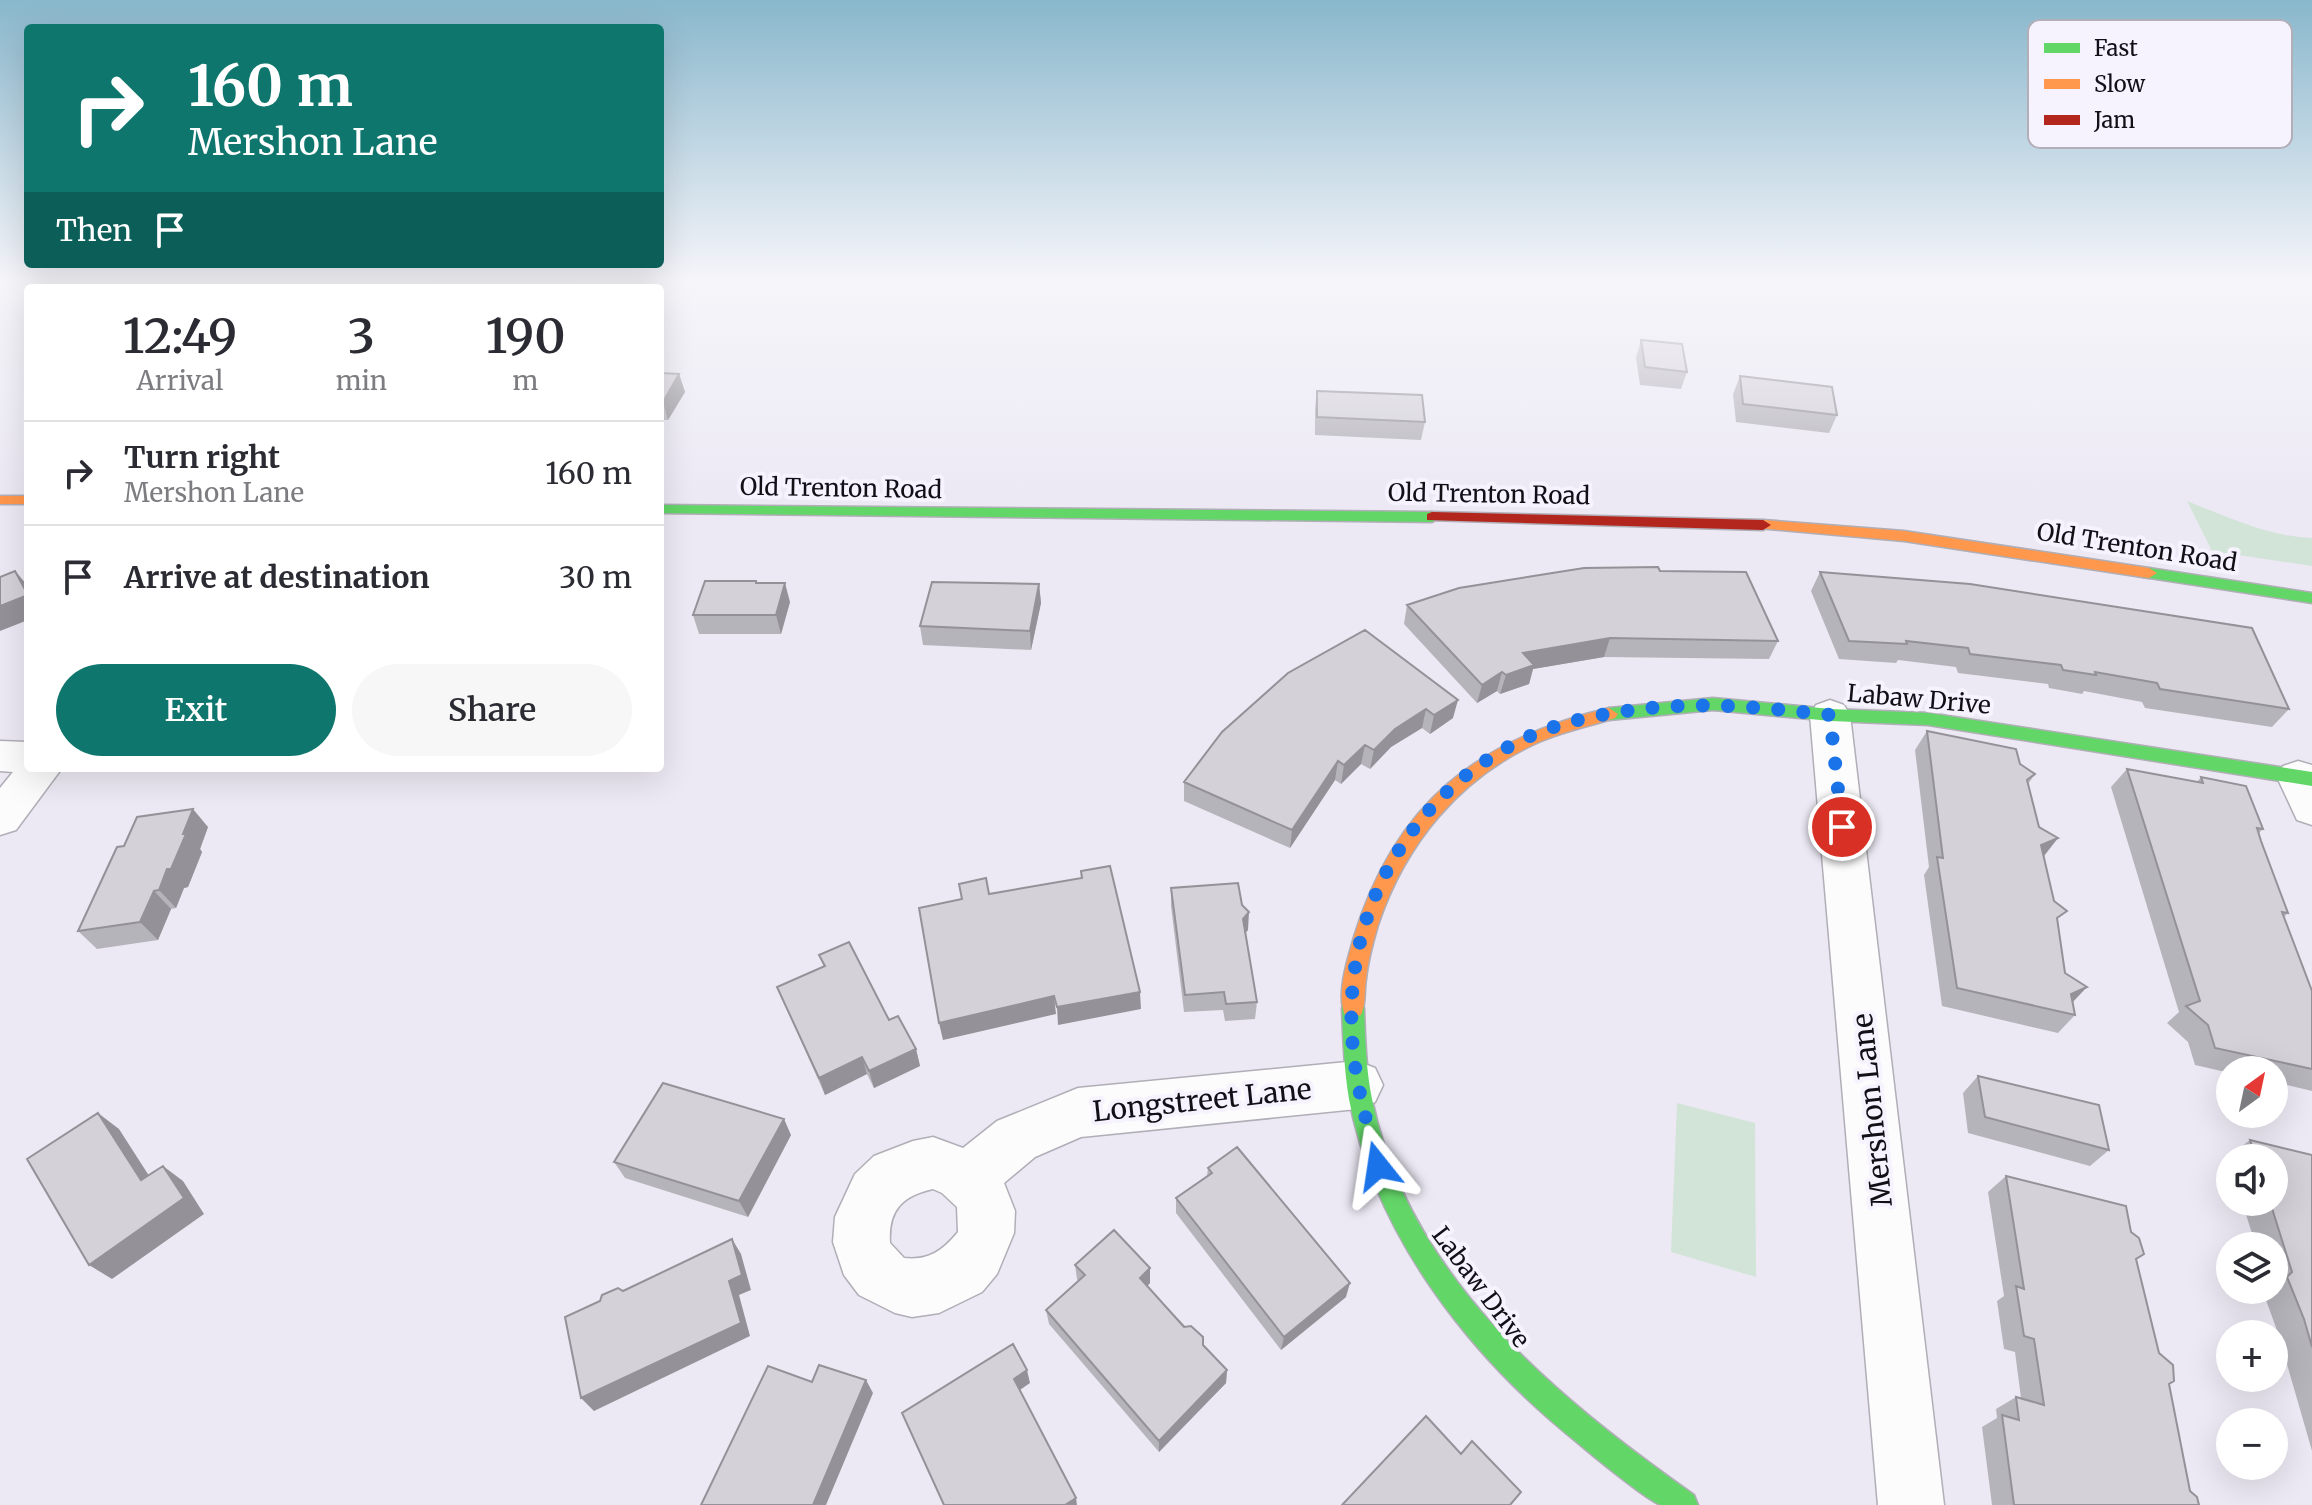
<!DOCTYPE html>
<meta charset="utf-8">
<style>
:root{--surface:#fff;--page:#f7f7f7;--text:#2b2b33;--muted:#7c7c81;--line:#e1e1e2;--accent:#0f766e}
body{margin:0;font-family:Merriweather,serif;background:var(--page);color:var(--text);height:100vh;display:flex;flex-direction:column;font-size:30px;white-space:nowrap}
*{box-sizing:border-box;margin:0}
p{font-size:26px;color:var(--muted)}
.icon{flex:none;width:44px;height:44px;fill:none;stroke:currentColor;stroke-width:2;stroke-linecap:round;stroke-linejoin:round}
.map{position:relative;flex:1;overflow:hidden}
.sheet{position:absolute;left:24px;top:284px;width:640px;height:488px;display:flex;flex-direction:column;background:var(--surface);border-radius:8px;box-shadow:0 8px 32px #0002}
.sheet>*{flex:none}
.hud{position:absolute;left:24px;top:24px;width:640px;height:244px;border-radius:8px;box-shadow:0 8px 32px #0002;background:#0f766e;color:#fff;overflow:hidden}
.needle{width:52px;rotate:33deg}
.fabs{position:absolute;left:2216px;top:1056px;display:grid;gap:16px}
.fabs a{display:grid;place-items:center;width:72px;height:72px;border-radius:50%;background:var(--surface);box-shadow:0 8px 32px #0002;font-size:40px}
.pin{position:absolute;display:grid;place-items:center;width:68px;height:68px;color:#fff;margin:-34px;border:4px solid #fff;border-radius:50%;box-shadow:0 2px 8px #0007}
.me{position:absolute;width:88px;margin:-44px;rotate:345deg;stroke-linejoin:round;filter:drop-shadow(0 0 6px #0008)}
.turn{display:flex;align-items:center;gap:28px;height:168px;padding:0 32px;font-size:36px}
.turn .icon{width:104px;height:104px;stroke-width:2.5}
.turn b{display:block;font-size:56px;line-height:68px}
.then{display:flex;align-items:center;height:76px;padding:0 32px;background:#0003;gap:16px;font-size:30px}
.eta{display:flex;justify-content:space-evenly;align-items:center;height:136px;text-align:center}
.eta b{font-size:48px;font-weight:600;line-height:56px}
.primary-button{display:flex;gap:16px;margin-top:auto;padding:16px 32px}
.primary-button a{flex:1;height:92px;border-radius:48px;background:var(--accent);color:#fff;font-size:32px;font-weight:600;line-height:92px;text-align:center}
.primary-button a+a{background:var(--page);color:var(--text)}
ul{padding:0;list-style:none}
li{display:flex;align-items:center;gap:24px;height:104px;padding:0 32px;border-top:2px solid var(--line)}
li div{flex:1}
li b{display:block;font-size:30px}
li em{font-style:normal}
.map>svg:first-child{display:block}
.green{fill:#d2e4d7}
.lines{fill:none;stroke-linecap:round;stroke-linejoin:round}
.street-casing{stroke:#b0aeb6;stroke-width:3}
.fast-casing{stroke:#b0aeb6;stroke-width:3}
.slow-casing{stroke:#b0aeb6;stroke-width:3}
.jam-casing{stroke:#b0aeb6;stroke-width:3}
.street{fill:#fcfcfd;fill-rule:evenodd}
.fast{fill:#63d668;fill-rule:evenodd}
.slow{fill:#ff974d;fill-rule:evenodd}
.jam{fill:#b3261e;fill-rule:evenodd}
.wall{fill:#b6b4bb}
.shaded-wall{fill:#949298}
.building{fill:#d4d1d9;stroke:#949298;stroke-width:2}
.route{stroke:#1a73e8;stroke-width:14;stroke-dasharray:0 25.2}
.labels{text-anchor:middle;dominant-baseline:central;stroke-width:8;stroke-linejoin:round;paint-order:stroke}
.street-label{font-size:24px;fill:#121016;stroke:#f6f3ff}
.near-street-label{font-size:28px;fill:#121016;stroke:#f6f3ff}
.key{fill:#f6f3ff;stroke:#b2afb9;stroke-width:2}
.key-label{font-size:22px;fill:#121016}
</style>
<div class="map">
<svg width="2312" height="1505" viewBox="0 0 2312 1505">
<rect width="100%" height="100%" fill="#ece9f4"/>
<path class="green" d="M2187 501C2225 516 2270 537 2312 538V566L2212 551Z
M1677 1103 1755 1123 1756 1277 1671 1252Z"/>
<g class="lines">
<defs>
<path id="street" d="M1830 700 1844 705 1850 715 1944 1505H1878L1810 715 1816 705Z
M0 741 28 742V768H62L16 830 0 835V788L13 772 0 771Z
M2298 761 2312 765V825L2297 820 2277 777 2283 766Z
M1357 1061 1375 1068 1383 1085 1375 1102 1357 1109 1081 1137 1035 1157 1004 1183 1015 1211 1014 1233 997 1274 982 1292 939 1313 912 1317 895 1313 859 1295 844 1275 833 1242 835 1217 855 1174 874 1156 913 1141 933 1137 963 1148 997 1121 1078 1088ZM933 1189 942 1193 957 1207 958 1232C943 1250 929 1261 904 1258L890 1243C888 1210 902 1196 933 1189Z"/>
<path id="fast" d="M660 505 1432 512 1439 517 1432 522 660 513Z
M2149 568 2312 593V603L2143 577 2141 573 2143 569Z
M1713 698 1831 709 1928 713 2312 772V786L1928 725 1831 721 1713 710 1609 720 1600 714 1609 708Z
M1353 999 1361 1001 1364 1008C1365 1038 1366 1069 1372 1099 1408 1276 1554 1396 1694 1495L1698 1505C1687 1505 1672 1505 1661 1505 1648 1501 1592 1455 1578 1443 1471 1358 1376 1237 1349 1099 1344 1069 1343 1038 1342 1008L1345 1001Z"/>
<path id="slow" d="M0 496H28V504H0Z
M1763 520 1904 531 2149 568 2157 573 2149 578 1904 541 1758 528 1755 525Z
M1609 708 1618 714 1615 718C1590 726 1564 731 1539 742 1460 777 1405 844 1378 925 1373 942 1368 960 1366 979 1364 991 1366 1004 1361 1015L1353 1017 1345 1015C1336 994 1348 958 1354 937 1395 803 1477 740 1609 708Z"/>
<path id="jam" d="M1432 512 1763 520 1771 525 1763 530 1427 520V514Z"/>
</defs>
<use href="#street" class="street-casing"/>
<use href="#fast" class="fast-casing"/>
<use href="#slow" class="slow-casing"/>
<use href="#jam" class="jam-casing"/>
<use href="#street" class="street"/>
<use href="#fast" class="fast"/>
<use href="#slow" class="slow"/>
<use href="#jam" class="jam"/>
</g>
<path class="wall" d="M1641 340 1687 372 1681 389 1640 385 1636 358Z
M660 373 679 374 685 392 668 420H660Z
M1740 376 1837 415 1829 433 1736 422 1733 394Z
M1317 391 1425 422 1421 440 1315 435V409Z
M1660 571 1778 641 1769 659 1604 657 1533 669 1529 684 1500 694 1497 691 1477 703 1404 624 1407 605Z
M1820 572 2289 709 2272 727 2145 708 2142 702 2084 691 2082 694 2049 688 2048 684 1958 673 1956 667 1898 660 1896 663 1839 659 1811 591Z
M756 581 757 583 790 602 781 634H699L693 615Z
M1039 584 1041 603 1031 650 923 645 920 626Z
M1365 630 1453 718 1430 734 1422 728 1391 747 1370 769 1361 764 1341 784 1335 780 1290 848 1184 801V782Z
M1927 731 2020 764 2035 774 2028 784 2039 827 2058 838 2044 856 2057 921 2065 973 2075 1015 2058 1033 1942 1006 1924 875 1929 867 1915 750Z
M2127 769 2197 782 2201 777 2263 829 2259 833 2261 841 2288 913 2284 917 2312 990V1091L2274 1082V1070H2230V1073L2195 1065 2188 1042 2167 1023 2179 1012 2111 787Z
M208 827 200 849 202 852 188 887 184 888 176 908 171 909 158 940 97 949 78 931 124 846Z
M1171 888 1248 930 1245 932 1257 1002 1255 1019 1225 1021 1223 1010 1184 1012 1171 906Z
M819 955 889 1020 916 1049 920 1066 874 1088 867 1074 825 1095 777 987 824 967Z
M1978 1076 2109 1150 2090 1166 1968 1133 1963 1093Z
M791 1135 748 1217 625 1178 614 1162Z
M2250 1140 2312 1155V1451L2278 1333 2263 1292 2265 1290H2274V1246H2256L2242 1202H2274V1158H2230V1161L2229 1156Z
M1208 1168 1346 1297 1281 1350 1176 1213V1198L1207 1176Z
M2006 1176 2136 1259 2159 1353 2169 1384 2190 1491 2199 1505H1992L1982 1427 1997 1418 1996 1409 2016 1397 2021 1398 2015 1352 2004 1349 1997 1301 2004 1296 1988 1192Z
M1075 1265 1150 1283 1147 1286 1227 1370 1226 1383 1159 1452 1049 1324 1046 1310 1078 1281 1077 1279Z"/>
<path class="shaded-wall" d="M547 283H573L569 288H544Z
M679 374 685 392 668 420 663 402Z
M15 571 28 586V593Z
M785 583 790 602 781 634 776 615Z
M1039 584 1041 603 1031 650 1030 631Z
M28 595V620L0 631V606Z
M1610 638 1604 657 1533 669 1529 684 1500 694 1506 675 1523 653Z
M1502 672 1497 691 1477 703 1482 685Z
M1458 700 1453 718 1430 734 1434 715Z
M1426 709 1422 728 1391 747 1370 769 1374 750 1395 729Z
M1365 745 1361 764 1341 784 1344 765Z
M1338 761 1335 780 1290 848 1292 830Z
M193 809 208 827 200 849 202 852 188 887 184 888 176 908 159 890Z
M2058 838 2043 857 2041 845Z
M154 891 171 909 158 940 140 922Z
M1249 912 1248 930 1242 937 1243 919Z
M2087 987 2070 1005 2054 1011 2071 994Z
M1140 992 1141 1009 1058 1025 1057 1007Z
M1054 996 1056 1014 943 1040 939 1023Z
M916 1049 920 1066 874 1088 869 1071Z
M862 1057 867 1074 825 1095 819 1078Z
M98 1113 119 1129 162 1196 141 1180Z
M784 1119 791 1135 748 1217 739 1201Z
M163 1166 183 1181 204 1214 112 1279 89 1265Z
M732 1239 741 1254 751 1290 739 1295 750 1336 594 1411 581 1398 729 1281Z
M1150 1268V1283L1140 1293V1278Z
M1350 1283 1346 1297 1281 1350 1284 1337Z
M1027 1370 1030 1383 1017 1392 1014 1379Z
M1227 1370 1226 1383 1159 1452V1441Z
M866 1380 873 1393 826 1505H813Z
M1076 1498 1077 1505H1065Z"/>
<path class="building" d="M440 283H547L544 288H435Z
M1641 340 1682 344 1687 372 1645 367Z
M660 373 679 374 663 402H660Z
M1740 376 1832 387 1837 415 1743 404Z
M1317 391 1422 395 1425 422 1317 417Z
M1658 567 1660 571 1746 572 1778 641 1610 638 1523 653 1534 665 1506 675 1502 672 1482 685 1407 605 1459 588 1584 568Z
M15 571 28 595 0 606V577Z
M1820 572 1970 584 2252 628 2289 709 2160 689 2157 683 2095 672 2096 675 2063 670 2061 665 1970 654 1968 648 1906 641 1907 644 1849 641Z
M705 581H756V583H785L776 615H693Z
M932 582 1039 584 1030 631 920 626Z
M1365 630 1458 700 1434 715 1426 709 1395 729 1374 750 1365 745 1344 765 1338 761 1292 830 1184 782 1222 732 1288 673Z
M1927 731 2016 749 2020 764 2035 774 2027 780 2039 827 2058 838 2041 845 2054 901 2067 911 2057 918 2065 973 2087 987 2071 994 2075 1015 1957 988 1937 857 1943 858Z
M2127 769 2203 783 2201 777 2246 786 2263 829 2257 828 2261 841 2288 913 2282 912 2312 991V1069L2215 1048 2208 1025 2186 1006 2200 1001Z
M193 809 183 834H186L171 869H167L159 890 154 891 140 922 78 931 117 847 124 846 137 817Z
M1110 866 1140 992 1057 1007 1054 996 939 1023 919 908 962 899 959 884 986 878 989 894 1082 878 1081 871Z
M1238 883 1242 905 1249 912 1243 919 1257 1002 1226 1004 1224 992 1185 995 1171 888Z
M849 942 889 1020 898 1016 916 1049 869 1071 862 1057 819 1078 777 987 825 966 819 955Z
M1978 1076 2099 1105 2109 1150 1985 1117Z
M663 1083 784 1119 739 1201 614 1162Z
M98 1113 141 1180 163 1166 184 1198 89 1265 27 1159Z
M2250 1140 2312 1155V1347L2304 1319 2287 1277 2292 1272 2270 1202H2274V1158H2256Z
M1237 1147 1350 1283 1284 1337 1176 1198 1212 1173 1208 1168Z
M2006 1176 2126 1206 2131 1232 2139 1238 2144 1254 2136 1259 2159 1353 2173 1365 2174 1381 2169 1384 2190 1491 2197 1497 2199 1505H2014L2002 1415 2019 1420 2016 1397 2044 1405 2034 1339 2024 1336 2016 1286 2024 1289Z
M1114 1230 1150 1268 1140 1278 1184 1327 1191 1326 1203 1337V1345L1227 1370 1159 1441 1046 1310 1085 1275 1075 1265Z
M732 1239 742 1275 729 1281 741 1323 581 1398 565 1317 600 1301 602 1295 618 1288 623 1291Z
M1013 1344 1027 1370 1014 1379 1076 1498 1065 1505H944L902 1413Z
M819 1365 866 1380 813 1505H701L768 1366 812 1382Z
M1426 1416 1461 1454 1472 1441 1521 1492 1510 1505H1342Z"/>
<linearGradient id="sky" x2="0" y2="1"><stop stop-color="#89b7cc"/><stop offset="0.57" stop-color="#f6f5fa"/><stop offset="1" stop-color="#f6f5fa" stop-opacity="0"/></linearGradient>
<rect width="2312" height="494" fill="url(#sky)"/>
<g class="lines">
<path class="route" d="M1378 1166C1367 1122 1354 1080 1352 1035 1344 907 1414 789 1530 736 1564 721 1605 713 1642 709 1705 701 1767 708 1830 715L1842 827"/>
</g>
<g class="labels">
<g class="street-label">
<text transform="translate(841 488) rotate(1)">Old Trenton Road</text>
<text transform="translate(1489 494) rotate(1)">Old Trenton Road</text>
<text transform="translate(2137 547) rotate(9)">Old Trenton Road</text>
<text transform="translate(1919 699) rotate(5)">Labaw Drive</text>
<text transform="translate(1481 1287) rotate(53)">Labaw Drive</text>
</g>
<g class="near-street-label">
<text transform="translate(1202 1100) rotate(-6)">Longstreet Lane</text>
<text transform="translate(1872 1110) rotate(-96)">Mershon Lane</text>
</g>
</g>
<rect x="2028" y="20" width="264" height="128" rx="12" class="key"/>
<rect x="2044" y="43" width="36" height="10" fill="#63d668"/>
<rect x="2044" y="79" width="36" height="10" fill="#ff974d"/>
<rect x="2044" y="115" width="36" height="10" fill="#b3261e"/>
<g class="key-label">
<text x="2094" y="56">Fast</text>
<text x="2094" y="92">Slow</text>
<text x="2094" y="128">Jam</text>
</g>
</svg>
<div class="fabs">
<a><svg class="needle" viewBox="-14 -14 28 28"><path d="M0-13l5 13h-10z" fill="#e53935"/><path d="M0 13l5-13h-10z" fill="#7c7c81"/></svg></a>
<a><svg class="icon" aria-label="sound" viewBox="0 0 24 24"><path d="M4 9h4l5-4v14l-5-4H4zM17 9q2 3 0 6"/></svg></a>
<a><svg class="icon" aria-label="layers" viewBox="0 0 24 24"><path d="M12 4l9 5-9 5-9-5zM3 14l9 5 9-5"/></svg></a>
<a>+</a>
<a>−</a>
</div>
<div class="pin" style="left:1842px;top:827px;background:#d93025"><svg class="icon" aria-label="arrive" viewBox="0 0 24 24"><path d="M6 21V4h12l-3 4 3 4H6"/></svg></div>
<svg class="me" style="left:1378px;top:1166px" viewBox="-20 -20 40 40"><path d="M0-17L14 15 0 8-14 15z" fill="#1a73e8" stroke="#fff" stroke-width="4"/></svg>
<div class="hud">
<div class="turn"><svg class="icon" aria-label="right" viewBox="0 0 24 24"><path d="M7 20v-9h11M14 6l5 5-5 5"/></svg><div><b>160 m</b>Mershon Lane</div></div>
<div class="then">Then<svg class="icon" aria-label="arrive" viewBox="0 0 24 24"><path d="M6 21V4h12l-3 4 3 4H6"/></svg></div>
</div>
<section class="sheet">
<div class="eta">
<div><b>12:49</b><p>Arrival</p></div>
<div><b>3</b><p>min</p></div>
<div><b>190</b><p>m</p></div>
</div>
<ul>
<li><svg class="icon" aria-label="right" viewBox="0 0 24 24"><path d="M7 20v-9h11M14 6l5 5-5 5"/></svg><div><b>Turn right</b><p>Mershon Lane</p></div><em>160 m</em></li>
<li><svg class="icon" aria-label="arrive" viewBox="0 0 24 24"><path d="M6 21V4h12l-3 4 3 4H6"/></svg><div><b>Arrive at destination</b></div><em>30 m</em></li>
</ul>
<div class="primary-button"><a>Exit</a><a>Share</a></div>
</section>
</div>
